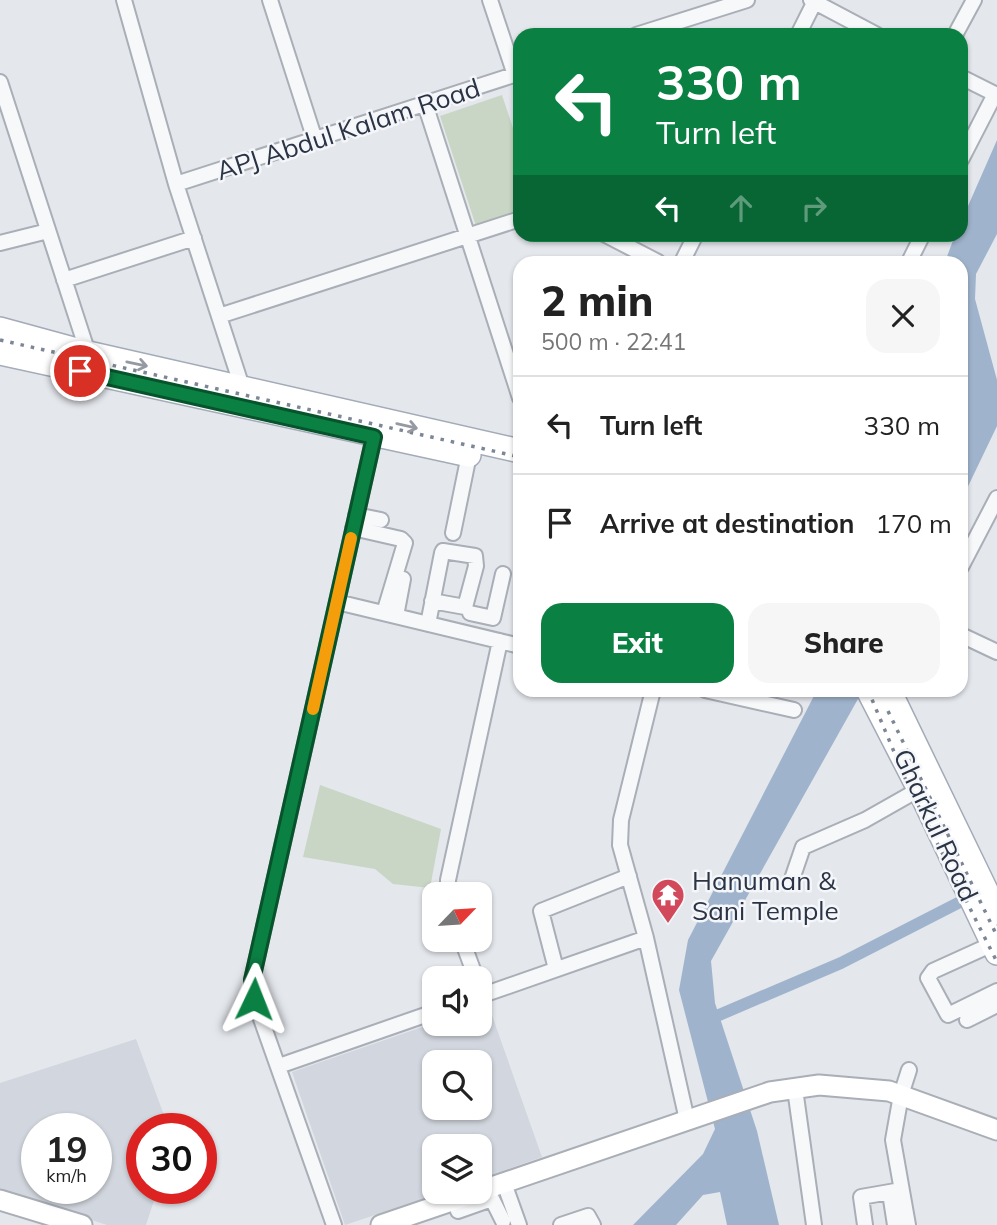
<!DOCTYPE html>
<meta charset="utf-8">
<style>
:root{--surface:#fff;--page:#f6f6f6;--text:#222;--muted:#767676;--line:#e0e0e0;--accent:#0b8043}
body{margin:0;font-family:Mulish,sans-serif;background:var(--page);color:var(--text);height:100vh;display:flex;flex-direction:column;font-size:26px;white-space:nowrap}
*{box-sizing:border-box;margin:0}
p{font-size:23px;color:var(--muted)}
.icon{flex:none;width:38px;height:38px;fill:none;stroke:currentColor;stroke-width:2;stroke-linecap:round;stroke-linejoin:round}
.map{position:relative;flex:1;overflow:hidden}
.details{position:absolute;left:513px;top:256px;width:455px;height:441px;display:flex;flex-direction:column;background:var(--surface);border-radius:21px;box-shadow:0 2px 5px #0004}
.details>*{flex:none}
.banner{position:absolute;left:513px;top:28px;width:455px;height:214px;border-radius:21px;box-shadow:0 2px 5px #0004;background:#0b8043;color:#fff;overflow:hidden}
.needle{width:46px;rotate:65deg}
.tools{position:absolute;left:422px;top:882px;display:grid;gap:14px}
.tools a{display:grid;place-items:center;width:70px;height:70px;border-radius:14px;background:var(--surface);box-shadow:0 2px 5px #0004;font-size:35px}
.speed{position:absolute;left:21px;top:1113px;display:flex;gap:14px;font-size:35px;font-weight:700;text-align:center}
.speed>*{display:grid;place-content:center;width:91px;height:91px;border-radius:50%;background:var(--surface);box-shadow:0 2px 5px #0004;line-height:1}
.speed small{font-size:18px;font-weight:400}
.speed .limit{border:10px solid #d22;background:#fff;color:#111}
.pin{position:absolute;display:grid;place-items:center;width:60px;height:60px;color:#fff;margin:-30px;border:4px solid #fff;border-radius:50%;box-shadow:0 2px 7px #0007}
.me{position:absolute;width:77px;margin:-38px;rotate:2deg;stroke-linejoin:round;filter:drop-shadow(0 0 5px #0008)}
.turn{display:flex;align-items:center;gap:24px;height:147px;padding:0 28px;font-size:32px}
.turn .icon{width:91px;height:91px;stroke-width:2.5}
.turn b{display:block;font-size:49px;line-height:60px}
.lanes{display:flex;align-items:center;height:66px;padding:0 28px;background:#0003;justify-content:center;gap:35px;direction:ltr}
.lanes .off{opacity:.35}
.round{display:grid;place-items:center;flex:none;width:74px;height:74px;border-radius:21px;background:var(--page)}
.overview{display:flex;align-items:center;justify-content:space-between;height:119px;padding:0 28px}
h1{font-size:42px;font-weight:800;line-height:52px}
.button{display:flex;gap:14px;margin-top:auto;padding:14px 28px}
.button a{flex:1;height:80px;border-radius:21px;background:var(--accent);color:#fff;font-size:28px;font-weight:800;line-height:80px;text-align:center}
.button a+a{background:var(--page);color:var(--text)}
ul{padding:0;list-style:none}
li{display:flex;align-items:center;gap:21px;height:98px;padding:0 28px;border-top:2px solid var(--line)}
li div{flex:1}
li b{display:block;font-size:26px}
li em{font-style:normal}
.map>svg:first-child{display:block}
.built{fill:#d2d6de;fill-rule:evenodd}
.green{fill:#c9d6c5}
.water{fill:#9fb4cc}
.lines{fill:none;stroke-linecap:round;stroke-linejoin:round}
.canal{stroke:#9fb4cc;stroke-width:12}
.street-casing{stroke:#a9aeb7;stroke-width:18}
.secondary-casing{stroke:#a9aeb7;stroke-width:23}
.primary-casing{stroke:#a3abb8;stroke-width:26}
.street{stroke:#f7f8fa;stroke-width:14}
.secondary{stroke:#fff;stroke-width:19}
.primary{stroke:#fff;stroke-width:23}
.rail{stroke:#7d8696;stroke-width:3.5;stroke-dasharray:3.5 7;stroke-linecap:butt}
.oneway{stroke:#959aa2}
.route-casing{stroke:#07532c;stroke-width:18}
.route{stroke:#0b8043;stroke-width:12}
.slow{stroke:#f59e0b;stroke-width:12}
.labels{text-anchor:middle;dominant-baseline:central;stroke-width:5;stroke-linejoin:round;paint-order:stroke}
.street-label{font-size:26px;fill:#2b3445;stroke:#f4f6f9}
.poi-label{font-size:26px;fill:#2b3445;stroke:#f4f6f9;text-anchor:start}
</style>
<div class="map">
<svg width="997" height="1225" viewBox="0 0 997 1225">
<rect width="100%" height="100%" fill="#e4e7ec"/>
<path class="built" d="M488 1004 542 1157 480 1179V1146H434V1192H443L345 1225 292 1072 434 1023 480 1024V1007ZM434 1062H480V1108H434Z
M136 1039 169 1129H142V1188H158L146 1225H107L0 1190V1083ZM37 1129H96V1188H37Z"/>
<path class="green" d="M502 95 520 149V211L476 226 440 116Z
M320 785 441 829 430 888 393 884 375 869 303 857Z"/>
<path class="water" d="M997 140V234L976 274 975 299 997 380V426L961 501V262H945L955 235 961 234V222Z
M817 690H863L711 961 715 1003 757 1131 779 1225H727L720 1192 703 1195 676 1225H633L703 1154 715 1129 679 990 688 940Z"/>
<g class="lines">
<path class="canal" d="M712 1018 841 963 960 902"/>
<defs>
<path id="street" d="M124 0 176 184 242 387
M270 0 315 140
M490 0 515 75
M811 0 877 35
M636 35 747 0
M798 35 814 3
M955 35 974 0
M961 77 997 95
M0 82 88 353
M425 104 520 398
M961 160 995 94
M176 184 520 73
M604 234 658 262
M0 243 48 231
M682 262 696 234
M909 262 923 234
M64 280 194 238
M219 316 520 219
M356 515 381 520
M353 528 401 539 405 543 384 613
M453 533 469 455
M961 567 997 498
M337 602 520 646
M470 613 493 618 503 574
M396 616 403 579
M428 624 442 553 443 551 475 556 476 566 465 607 432 601
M961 635 997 652
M653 690 621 820 620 845 646 938 687 1120
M705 690 794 710
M791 882 803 847 865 820 925 786
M448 894V880L500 641
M462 940 476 978
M997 942 933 971 928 978 948 1015 997 991
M556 969 541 911 629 876
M480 996 646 938
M967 1020 997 1005
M279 1066 434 1012
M795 1089 814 1225
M504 1183 519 1225
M890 1193 895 1225
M458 1211 492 1199 503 1221
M334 1225 254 999 252 980 376 428
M561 1225 588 1216 593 1225
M865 1225 861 1197 901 1190
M908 1225 893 1140 901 1095 909 1070"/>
<path id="secondary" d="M480 1191 770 1092 819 1085 889 1091 997 1130
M0 1200 82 1225
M381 1225 478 1192"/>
<path id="primary" d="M0 329 88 353 520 451
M0 353 469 455
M868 690 919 789 997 953
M889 690 997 913"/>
</defs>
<use href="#street" class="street-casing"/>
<use href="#secondary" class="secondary-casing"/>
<use href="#primary" class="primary-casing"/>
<use href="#street" class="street"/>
<use href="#secondary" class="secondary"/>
<use href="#primary" class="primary"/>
<path class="rail" d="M0 340 520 457
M868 690 908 785 997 962
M888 711 997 936"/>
</g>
<defs><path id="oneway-shaft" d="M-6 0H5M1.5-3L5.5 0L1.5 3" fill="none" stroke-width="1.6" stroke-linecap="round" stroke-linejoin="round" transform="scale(1.75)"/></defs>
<g class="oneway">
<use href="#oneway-shaft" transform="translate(137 364) rotate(12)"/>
<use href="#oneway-shaft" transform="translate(407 426) rotate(13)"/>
</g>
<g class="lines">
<defs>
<path id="route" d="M80 371 374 437 252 980 254 999"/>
</defs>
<use href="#route" class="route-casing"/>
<use href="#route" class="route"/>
<path class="slow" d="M313 709 351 538"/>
</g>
<defs>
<symbol id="temple-pin" viewBox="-11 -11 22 30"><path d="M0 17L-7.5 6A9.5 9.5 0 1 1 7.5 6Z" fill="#d1495b" stroke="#f4f6f9"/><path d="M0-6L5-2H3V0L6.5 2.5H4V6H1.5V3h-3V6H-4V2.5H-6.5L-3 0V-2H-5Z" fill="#fff"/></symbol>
</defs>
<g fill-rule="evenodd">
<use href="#temple-pin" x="649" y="876" width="38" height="52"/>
</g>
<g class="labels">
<g class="street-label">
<text transform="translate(348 129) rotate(-18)">APJ Abdul Kalam Road</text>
<text transform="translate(936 825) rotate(65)">Gharkul Road</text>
</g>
<g class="poi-label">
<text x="692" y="880">Hanuman &amp;<tspan x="692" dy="30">Sani Temple</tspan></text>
</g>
</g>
</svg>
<div class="tools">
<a><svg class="needle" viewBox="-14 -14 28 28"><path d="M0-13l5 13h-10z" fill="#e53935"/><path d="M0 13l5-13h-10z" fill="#767676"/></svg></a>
<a><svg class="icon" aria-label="sound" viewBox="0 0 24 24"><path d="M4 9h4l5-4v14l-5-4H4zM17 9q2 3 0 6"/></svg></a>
<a><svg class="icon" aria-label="search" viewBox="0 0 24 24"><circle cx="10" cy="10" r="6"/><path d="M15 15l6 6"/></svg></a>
<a><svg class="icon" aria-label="layers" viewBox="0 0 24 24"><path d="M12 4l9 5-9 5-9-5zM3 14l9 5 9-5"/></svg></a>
</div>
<div class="speed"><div>19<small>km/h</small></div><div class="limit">30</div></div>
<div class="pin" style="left:80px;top:371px;background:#d93025"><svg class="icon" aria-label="arrive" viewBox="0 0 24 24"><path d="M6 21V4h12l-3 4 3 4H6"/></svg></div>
<svg class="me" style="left:254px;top:999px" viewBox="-20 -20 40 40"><path d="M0-17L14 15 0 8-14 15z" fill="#0b8043" stroke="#fff" stroke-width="4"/></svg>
<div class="banner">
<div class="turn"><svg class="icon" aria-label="left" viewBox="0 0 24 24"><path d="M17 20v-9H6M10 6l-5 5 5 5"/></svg><div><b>330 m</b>Turn left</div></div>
<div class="lanes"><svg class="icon" aria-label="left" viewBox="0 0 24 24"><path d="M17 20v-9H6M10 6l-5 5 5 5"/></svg><svg class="icon off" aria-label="ahead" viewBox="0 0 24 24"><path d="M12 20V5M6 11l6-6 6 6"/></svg><svg class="icon off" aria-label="right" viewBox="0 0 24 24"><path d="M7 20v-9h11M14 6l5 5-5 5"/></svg></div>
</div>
<section class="details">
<div class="overview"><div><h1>2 min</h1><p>500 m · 22:41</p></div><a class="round"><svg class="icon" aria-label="close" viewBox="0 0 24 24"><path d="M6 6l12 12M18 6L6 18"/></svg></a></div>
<ul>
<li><svg class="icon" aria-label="left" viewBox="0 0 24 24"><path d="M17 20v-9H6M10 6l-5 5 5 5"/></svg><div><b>Turn left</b></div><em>330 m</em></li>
<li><svg class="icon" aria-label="arrive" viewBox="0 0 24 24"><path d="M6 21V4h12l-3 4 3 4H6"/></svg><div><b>Arrive at destination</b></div><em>170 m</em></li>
</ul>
<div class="button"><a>Exit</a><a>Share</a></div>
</section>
</div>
